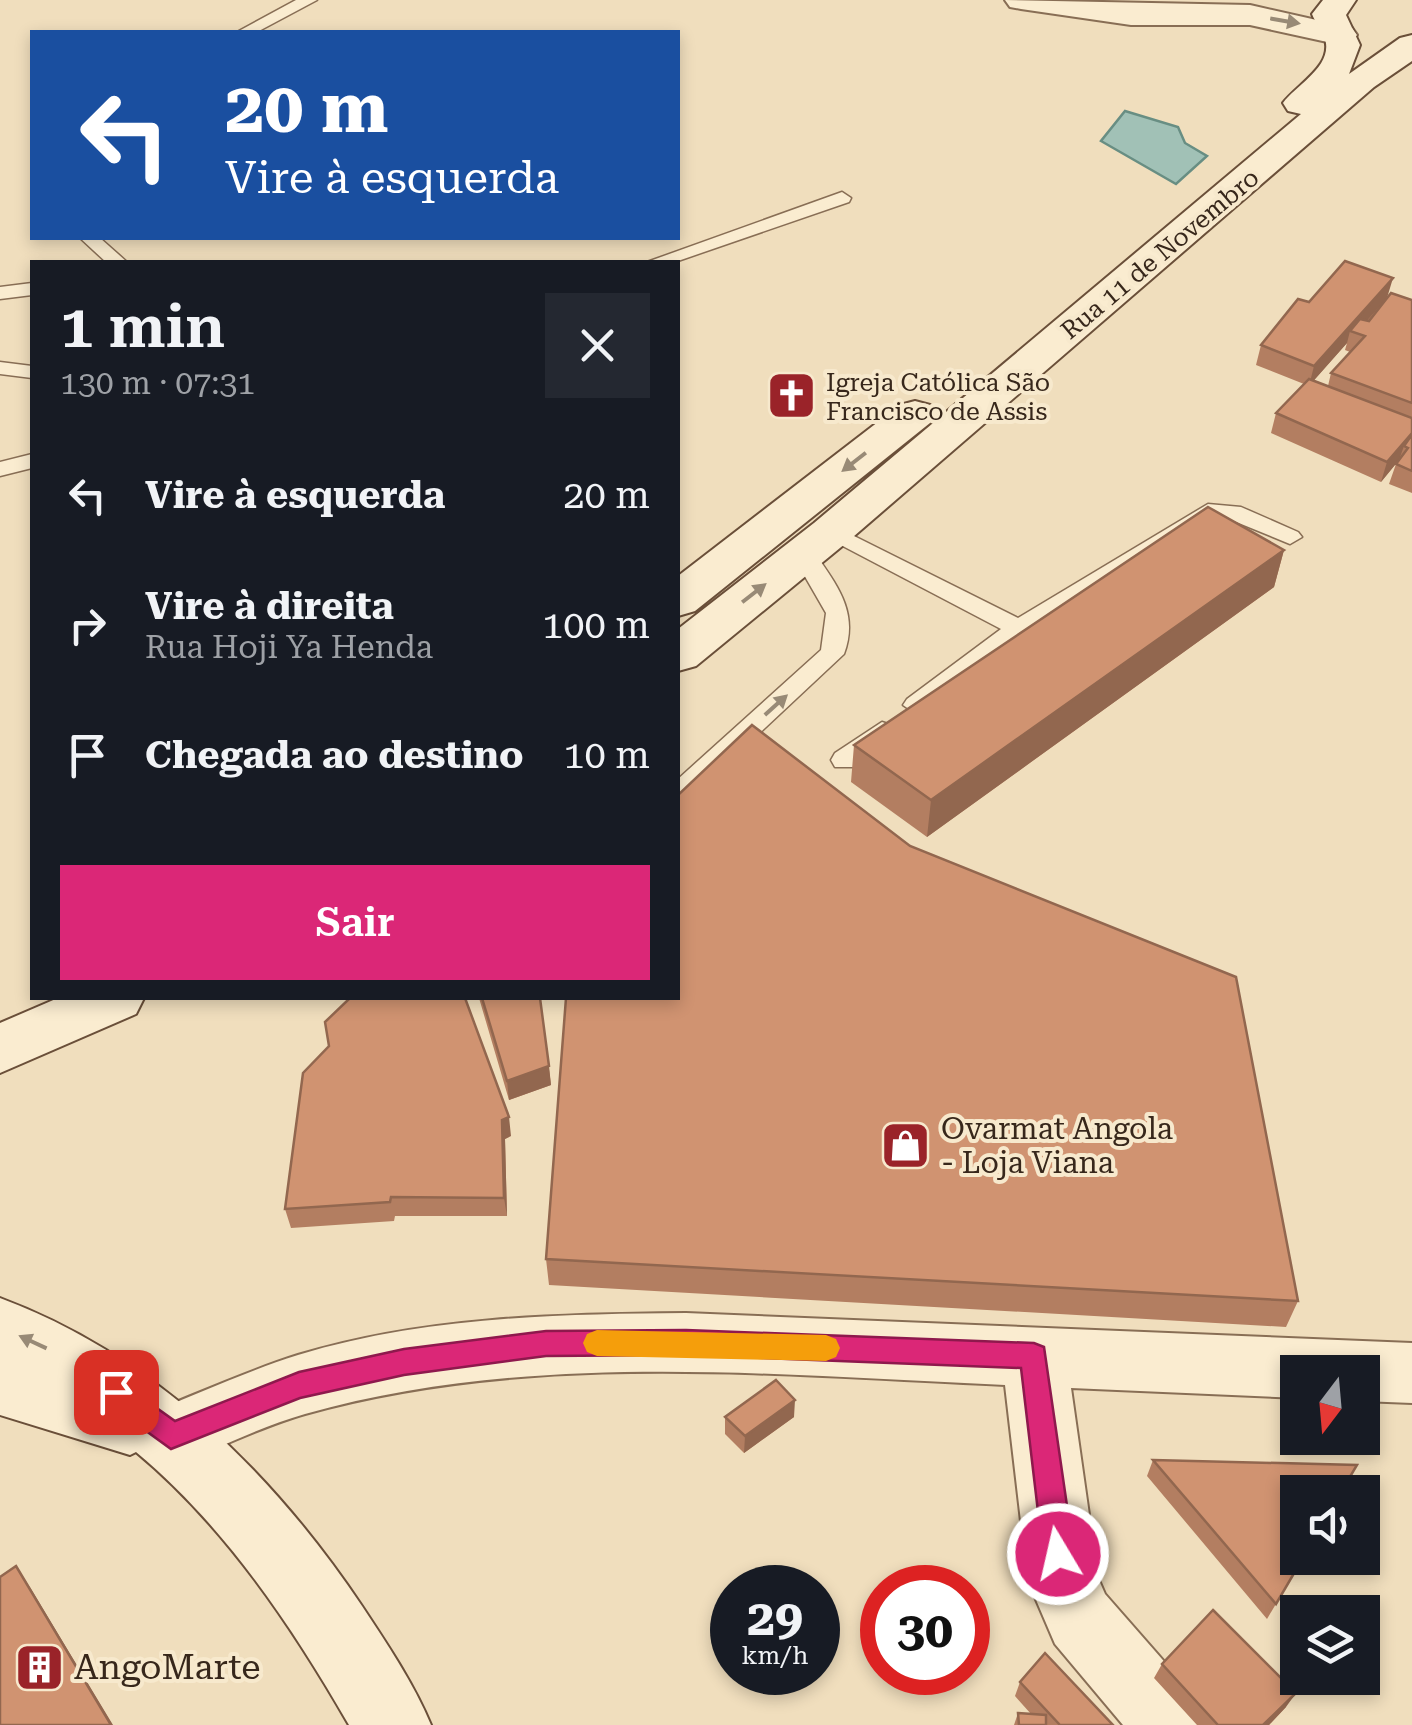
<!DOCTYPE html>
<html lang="pt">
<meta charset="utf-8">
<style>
:root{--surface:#171b24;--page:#242831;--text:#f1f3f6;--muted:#9ea1a6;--accent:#db2777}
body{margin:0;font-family:"Roboto Serif",serif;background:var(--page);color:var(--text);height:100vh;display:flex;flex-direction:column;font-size:38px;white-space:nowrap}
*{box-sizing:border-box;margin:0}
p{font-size:32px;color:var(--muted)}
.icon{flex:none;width:55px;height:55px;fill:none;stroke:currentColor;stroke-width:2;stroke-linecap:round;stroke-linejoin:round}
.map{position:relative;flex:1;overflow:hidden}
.drawer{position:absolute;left:30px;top:260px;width:650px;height:740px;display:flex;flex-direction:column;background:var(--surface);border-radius:0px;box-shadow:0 5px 15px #0003}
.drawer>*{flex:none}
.hud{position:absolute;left:30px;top:30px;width:650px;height:210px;border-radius:0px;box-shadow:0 5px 15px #0003;background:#1a4fa0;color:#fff;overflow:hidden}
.needle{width:65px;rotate:196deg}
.tools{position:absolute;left:1280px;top:1355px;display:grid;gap:20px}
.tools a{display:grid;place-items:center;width:100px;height:100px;border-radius:0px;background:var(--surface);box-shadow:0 5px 15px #0003;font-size:50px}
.speed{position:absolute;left:710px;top:1565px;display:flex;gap:20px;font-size:50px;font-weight:700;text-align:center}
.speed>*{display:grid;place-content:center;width:130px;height:130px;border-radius:50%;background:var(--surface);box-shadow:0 5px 15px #0003;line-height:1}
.speed small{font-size:25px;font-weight:400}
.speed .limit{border:15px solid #d22;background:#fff;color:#111}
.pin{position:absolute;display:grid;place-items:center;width:85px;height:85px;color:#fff;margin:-42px;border-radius:20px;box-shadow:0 5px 15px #0006}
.me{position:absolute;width:110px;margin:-55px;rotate:351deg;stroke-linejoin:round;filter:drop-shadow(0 0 8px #0008)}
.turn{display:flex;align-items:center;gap:35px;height:210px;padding:0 30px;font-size:45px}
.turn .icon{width:130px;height:130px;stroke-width:2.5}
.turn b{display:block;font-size:70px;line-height:85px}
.round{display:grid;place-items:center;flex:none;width:105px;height:105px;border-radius:0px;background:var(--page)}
.headline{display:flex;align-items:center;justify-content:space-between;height:170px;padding:0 30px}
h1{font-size:60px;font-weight:600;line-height:75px}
.button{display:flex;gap:20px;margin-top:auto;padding:20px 30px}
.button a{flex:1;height:115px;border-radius:0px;background:var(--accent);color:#fff;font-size:40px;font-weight:600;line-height:115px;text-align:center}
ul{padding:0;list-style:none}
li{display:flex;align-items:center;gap:30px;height:130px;padding:0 30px}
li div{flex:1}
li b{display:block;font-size:38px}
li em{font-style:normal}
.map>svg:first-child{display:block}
.water{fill:#a1c1b6;stroke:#688e83;stroke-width:2.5}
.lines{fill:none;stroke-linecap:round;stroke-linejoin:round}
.lane-casing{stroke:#886e55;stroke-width:3}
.street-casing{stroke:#886e55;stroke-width:4}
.secondary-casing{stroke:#6a4f39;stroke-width:4}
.lane{fill:#faecd0;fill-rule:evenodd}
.street{fill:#faecd0;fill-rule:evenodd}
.secondary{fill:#faecd0;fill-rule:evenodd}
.wall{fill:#b37e61;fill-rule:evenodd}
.shaded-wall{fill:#92674f}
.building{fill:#d09371;stroke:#92674f;stroke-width:2.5}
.oneway{fill:#988a76}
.route{fill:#db2777;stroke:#8e194d;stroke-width:2.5}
.slow{fill:#f59e0b}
.labels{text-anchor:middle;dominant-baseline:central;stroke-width:8;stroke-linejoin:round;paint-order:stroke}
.far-street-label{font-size:25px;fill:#37271b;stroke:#f7e9cd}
.far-poi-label{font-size:25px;fill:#37271b;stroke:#f7e9cd;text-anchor:start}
.poi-label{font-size:30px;fill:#37271b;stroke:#f7e9cd;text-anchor:start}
.near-poi-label{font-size:35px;fill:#37271b;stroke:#f7e9cd;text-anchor:start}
</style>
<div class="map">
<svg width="1412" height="1725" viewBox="0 0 1412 1725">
<rect width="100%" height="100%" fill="#f0debd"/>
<path class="water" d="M1125 111 1178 127 1185 143 1207 156 1176 184 1101 141Z"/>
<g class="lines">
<defs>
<path id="lane" d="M296 0H317L257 32H237Z
M842 192 851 198 849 202 675 262H647Z
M80 238H100L127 262H106Z
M32 283V295L0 299V287Z
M0 362 32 366V378L0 374Z
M32 454V468L0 476V462Z
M1208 504 1241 507 1298 532 1302 537 1290 544 1229 519 1212 518 1028 634 925 711 916 714 903 705 907 699 1001 629 818 533 830 526 838 528 1018 618Z
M804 547 812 549C835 583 860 611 844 654L687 801 678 803V779L821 650 826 613 792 554Z
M882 722 891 725 895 731 891 737 853 767H835L831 760 835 753Z"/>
<path id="street" d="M1005 0 1250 5 1352 28 1357 35 1352 42 1341 45 1250 25H1131L1021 9 1010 7Z
M686 1313 1412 1343V1403L1362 1401V1372H1298V1398L1071 1388 1098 1578 1105 1594 1197 1699 1208 1725H1123L1055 1644 1028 1581 1005 1385C771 1375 533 1350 305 1414 259 1427 215 1450 171 1467L147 1458 138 1436 147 1414C197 1394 247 1371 298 1355 422 1317 557 1314 686 1313Z"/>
<path id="secondary" d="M1323 0H1356L1346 15 1360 45 1349 74 1400 38 1412 35V61L1374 87 846 543 696 666 678 671V629L814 523 1301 114 1288 111 1283 103C1297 84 1336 65 1324 36 1321 28 1315 22 1312 14Z
M915 401 930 405 937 414 930 423 695 611 678 616V576L900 405Z
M58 998H144L136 1014 0 1073V1023Z
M0 1298C153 1355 272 1472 362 1606 387 1644 413 1682 431 1725H349C292 1626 225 1526 136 1452L130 1455 0 1415Z"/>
</defs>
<use href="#lane" class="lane-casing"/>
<use href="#street" class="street-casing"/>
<use href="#secondary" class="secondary-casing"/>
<use href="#lane" class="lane"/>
<use href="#street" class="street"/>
<use href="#secondary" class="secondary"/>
</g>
<path class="wall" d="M1387 298 1412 300V493L1389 484 1396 464 1399 460 1381 482 1271 433 1276 413 1304 384 1256 365 1261 345 1309 302ZM1347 343 1345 350 1350 352 1331 373 1328 386 1314 380Z
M1284 550 1274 587 927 837 851 782 854 745Z
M479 998H540L551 1085 509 1100Z
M511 1136 505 1139 507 1216H395L394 1221 291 1228 285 1209Z
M546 1259 1298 1301 1286 1327 549 1285Z
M725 1417H794L744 1453 725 1434Z
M1153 1460 1303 1558 1267 1619 1147 1476Z
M1162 1664 1286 1707 1269 1725H1197L1154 1678Z
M1020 1682 1113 1725H1014L1018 1713 1031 1714 1015 1696Z"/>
<path class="shaded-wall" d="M1393 278 1387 298 1356 333 1350 331 1347 343 1309 386 1314 366Z
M1412 433V445L1408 448 1404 446 1399 460 1381 482 1387 462Z
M1284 550 1274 587 927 837 931 800Z
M549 1066 551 1085 509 1100 507 1081Z
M509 1117 511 1136 505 1139 507 1216 504 1198 502 1120Z
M795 1400 794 1417 744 1453 745 1436Z
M16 1566 31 1589 113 1725H111Z
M1296 1693 1286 1707 1269 1725H1263Z"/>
<path class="building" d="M1345 261 1393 278 1314 366 1261 345 1298 299 1309 302Z
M1391 293 1412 300V403L1331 373 1365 336 1350 331 1360 319 1369 321Z
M1309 379 1412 418V433L1387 462 1276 413Z
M1411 436H1412V471L1396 464 1408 448 1404 446Z
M1208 507 1284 550 931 800 854 745Z
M752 725 910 846 1236 977 1298 1301 546 1259 566 998H678V795Z
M350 998H465L509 1117 502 1120 504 1198 391 1197 390 1202 285 1209 303 1073 329 1046 325 1022Z
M482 998H540L549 1066 507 1081Z
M776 1380 795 1400 745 1436 725 1417Z
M1153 1460 1357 1465 1341 1492H1298V1558H1303L1276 1604Z
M16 1566 111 1725H0V1577Z
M1213 1610 1296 1693 1263 1725H1218L1162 1664Z
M1045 1653 1113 1725H1060L1020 1682Z
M1018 1713 1046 1715V1725H1019Z"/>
<defs><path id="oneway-solid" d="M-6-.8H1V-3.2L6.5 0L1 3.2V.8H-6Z" transform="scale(2.5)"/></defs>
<g class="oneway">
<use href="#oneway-solid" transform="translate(1285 21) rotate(10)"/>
<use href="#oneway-solid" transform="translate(854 462) rotate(142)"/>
<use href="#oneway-solid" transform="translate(754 593) rotate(-38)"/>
<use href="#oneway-solid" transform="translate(776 705) rotate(-42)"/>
<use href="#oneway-solid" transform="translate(33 1342) rotate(-155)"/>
</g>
<path class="route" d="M686 1330 1034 1343 1044 1347 1074 1554 1069 1565 1058 1569 1048 1565 1043 1554 1021 1368 686 1355 546 1356 404 1375 300 1398 171 1449 106 1402 102 1392 106 1383 116 1379 175 1421 299 1372 404 1349 546 1331Z"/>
<path class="slow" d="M597 1330 826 1335 836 1339 840 1348 836 1357 826 1361 597 1356 587 1352 583 1343 587 1334Z"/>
<defs>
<symbol id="church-square" viewBox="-11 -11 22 22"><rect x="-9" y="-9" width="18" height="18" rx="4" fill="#9a2329" stroke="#f7e9cd"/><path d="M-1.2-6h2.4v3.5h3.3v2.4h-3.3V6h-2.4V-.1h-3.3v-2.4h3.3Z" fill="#fff"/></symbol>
<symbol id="shop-square" viewBox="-11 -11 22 22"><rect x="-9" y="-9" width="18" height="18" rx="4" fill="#9a2329" stroke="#f7e9cd"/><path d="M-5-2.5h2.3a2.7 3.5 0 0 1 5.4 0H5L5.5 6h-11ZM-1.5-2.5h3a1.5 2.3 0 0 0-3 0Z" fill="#fff"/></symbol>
<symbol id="building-square" viewBox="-11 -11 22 22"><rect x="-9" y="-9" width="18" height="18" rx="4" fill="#9a2329" stroke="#f7e9cd"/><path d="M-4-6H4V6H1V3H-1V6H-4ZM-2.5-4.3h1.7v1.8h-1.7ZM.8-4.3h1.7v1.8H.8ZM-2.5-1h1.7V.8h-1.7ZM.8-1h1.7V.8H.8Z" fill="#fff"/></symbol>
</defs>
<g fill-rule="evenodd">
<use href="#church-square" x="764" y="368" width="55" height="55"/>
<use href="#shop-square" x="878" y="1118" width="55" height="55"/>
<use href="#building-square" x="12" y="1640" width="55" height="55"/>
</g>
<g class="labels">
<g class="far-street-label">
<text transform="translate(1160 254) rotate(-40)">Rua 11 de Novembro</text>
</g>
<g class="far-poi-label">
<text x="826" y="382">Igreja Católica São<tspan x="826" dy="29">Francisco de Assis</tspan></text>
</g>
<g class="poi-label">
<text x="941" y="1128">Ovarmat Angola<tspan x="941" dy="34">- Loja Viana</tspan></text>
</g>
<g class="near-poi-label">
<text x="74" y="1667">AngoMarte</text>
</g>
</g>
</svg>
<div class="tools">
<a><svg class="needle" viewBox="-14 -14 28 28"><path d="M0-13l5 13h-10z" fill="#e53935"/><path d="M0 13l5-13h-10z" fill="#9ea1a6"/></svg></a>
<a><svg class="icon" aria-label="sound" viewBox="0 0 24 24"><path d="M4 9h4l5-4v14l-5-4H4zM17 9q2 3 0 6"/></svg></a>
<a><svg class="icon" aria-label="layers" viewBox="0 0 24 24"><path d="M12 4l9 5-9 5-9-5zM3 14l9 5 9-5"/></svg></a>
</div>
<div class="speed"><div>29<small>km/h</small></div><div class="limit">30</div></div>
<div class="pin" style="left:116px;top:1392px;background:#d93025"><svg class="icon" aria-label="arrive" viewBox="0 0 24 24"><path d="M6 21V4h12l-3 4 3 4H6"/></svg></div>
<svg class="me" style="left:1058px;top:1554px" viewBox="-20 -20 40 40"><circle r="17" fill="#db2777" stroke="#fff" stroke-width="3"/><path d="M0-11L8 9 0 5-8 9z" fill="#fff"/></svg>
<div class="hud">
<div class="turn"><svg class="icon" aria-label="left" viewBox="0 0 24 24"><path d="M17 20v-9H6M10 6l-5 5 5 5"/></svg><div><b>20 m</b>Vire à esquerda</div></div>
</div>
<section class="drawer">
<div class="headline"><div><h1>1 min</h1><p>130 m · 07:31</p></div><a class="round"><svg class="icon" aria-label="close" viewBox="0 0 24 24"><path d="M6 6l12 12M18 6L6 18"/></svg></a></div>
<ul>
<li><svg class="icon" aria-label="left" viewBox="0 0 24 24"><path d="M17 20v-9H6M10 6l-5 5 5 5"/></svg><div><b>Vire à esquerda</b></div><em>20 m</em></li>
<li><svg class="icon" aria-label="right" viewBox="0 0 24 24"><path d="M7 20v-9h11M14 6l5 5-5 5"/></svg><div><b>Vire à direita</b><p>Rua Hoji Ya Henda</p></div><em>100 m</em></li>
<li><svg class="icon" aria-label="arrive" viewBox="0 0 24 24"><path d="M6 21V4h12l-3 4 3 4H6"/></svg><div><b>Chegada ao destino</b></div><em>10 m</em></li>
</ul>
<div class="button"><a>Sair</a></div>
</section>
</div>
